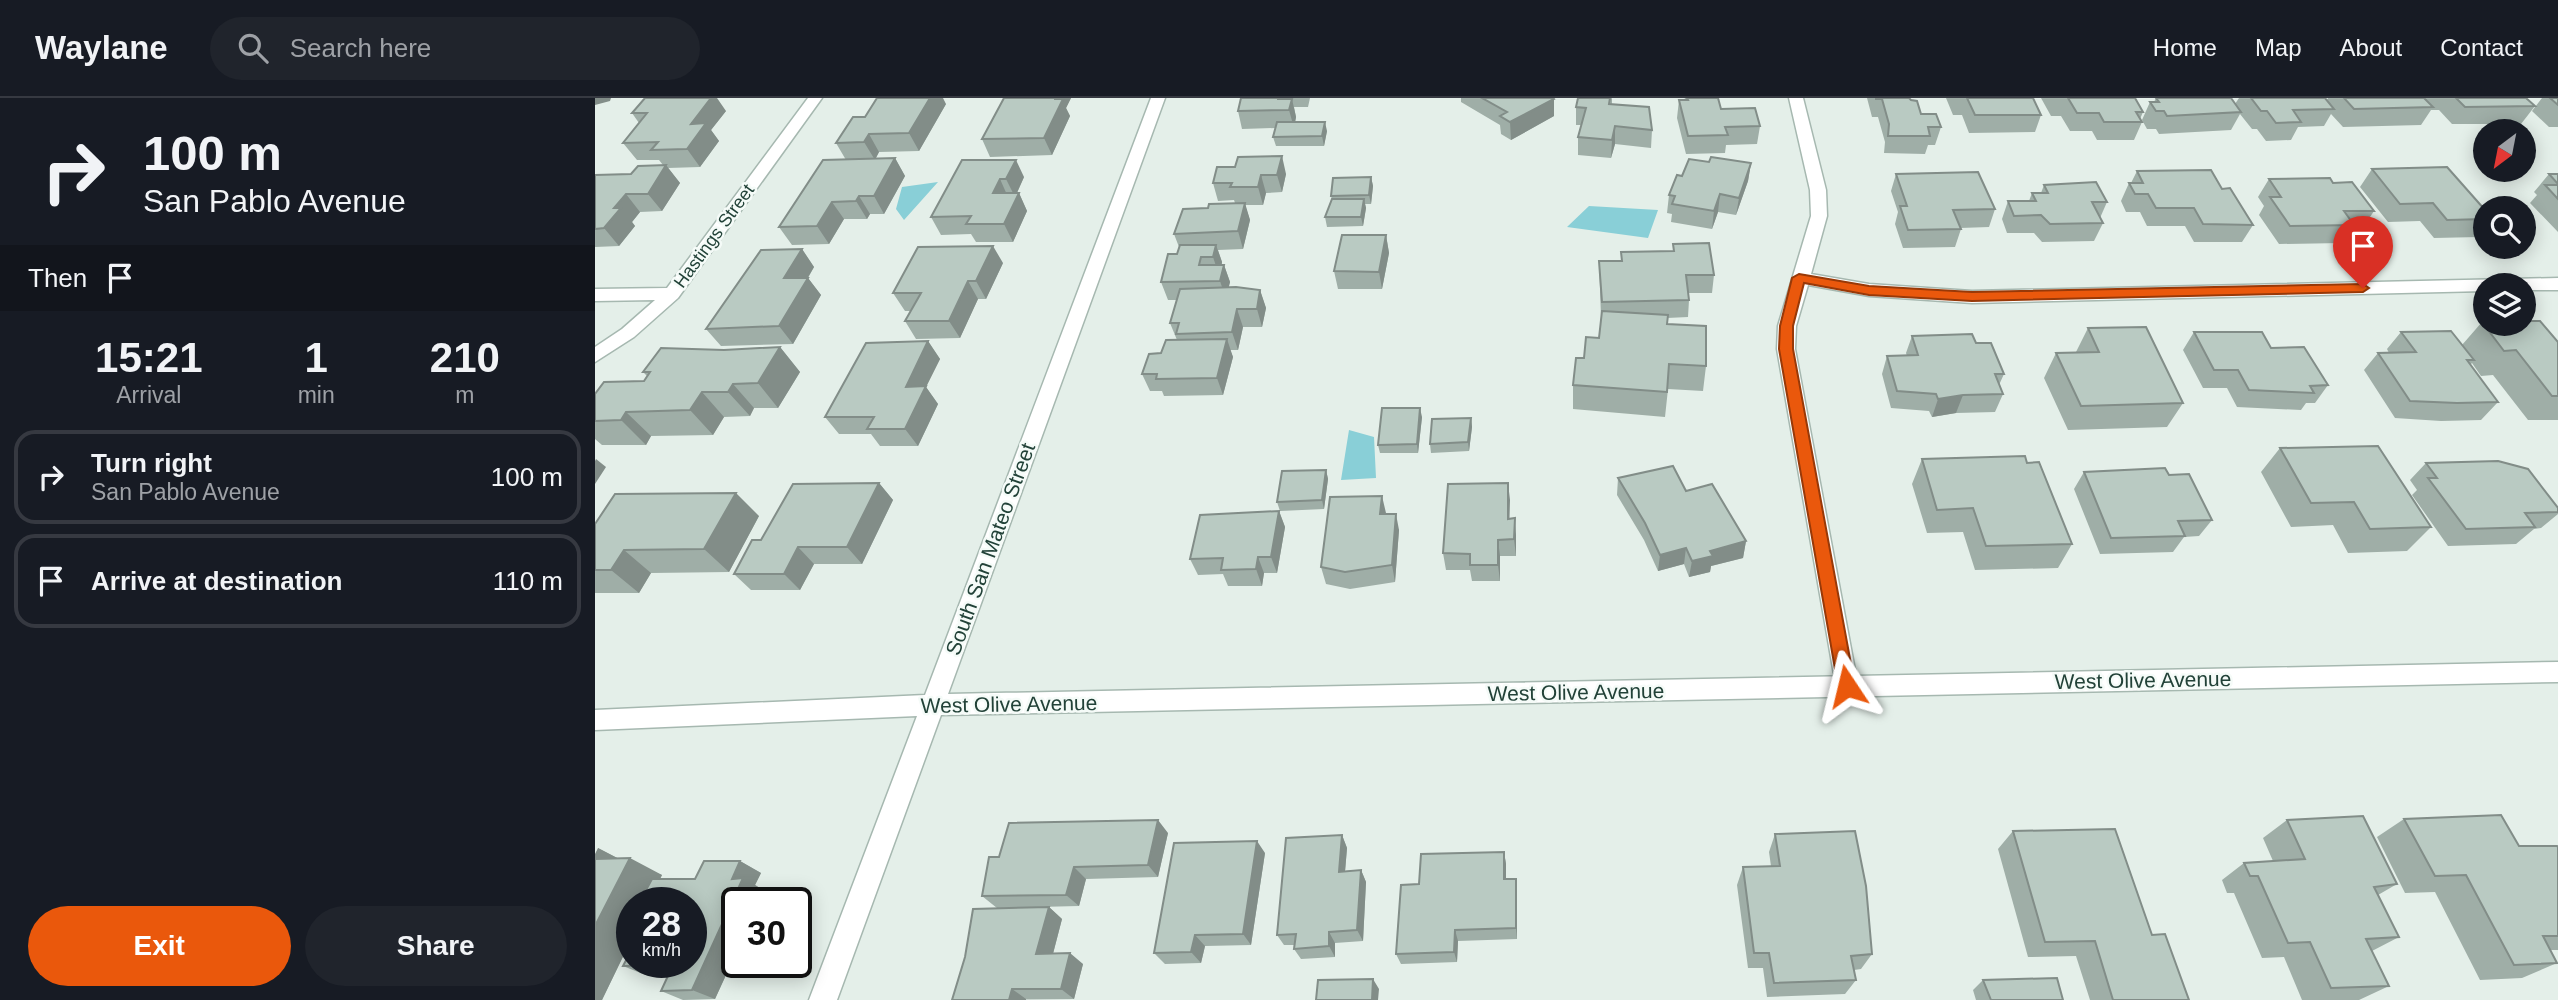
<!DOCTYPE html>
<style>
:root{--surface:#171b24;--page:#20242c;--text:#f1f3f6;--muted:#9ea1a6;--line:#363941;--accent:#ea580c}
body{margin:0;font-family:Arial,sans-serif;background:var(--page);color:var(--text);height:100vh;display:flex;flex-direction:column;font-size:26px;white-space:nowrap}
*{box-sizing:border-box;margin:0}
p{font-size:23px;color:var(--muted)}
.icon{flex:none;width:38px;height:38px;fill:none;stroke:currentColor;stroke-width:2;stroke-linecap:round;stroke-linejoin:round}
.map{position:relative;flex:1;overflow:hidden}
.panel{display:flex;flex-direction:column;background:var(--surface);width:595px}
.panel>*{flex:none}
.guide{background:#171b24;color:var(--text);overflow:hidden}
.needle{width:46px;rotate:212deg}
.buttons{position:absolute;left:1878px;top:21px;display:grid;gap:14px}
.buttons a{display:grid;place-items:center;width:63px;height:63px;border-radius:50%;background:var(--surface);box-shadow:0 4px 18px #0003;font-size:35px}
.speed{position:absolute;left:21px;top:789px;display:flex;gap:14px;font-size:35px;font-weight:700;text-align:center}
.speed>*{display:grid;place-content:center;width:91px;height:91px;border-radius:50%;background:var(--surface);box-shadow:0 4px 18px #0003;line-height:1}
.speed small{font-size:18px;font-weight:400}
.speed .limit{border:4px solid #111;border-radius:10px;background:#fff;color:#111}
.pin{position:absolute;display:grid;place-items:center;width:60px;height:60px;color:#fff;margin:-72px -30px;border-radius:50% 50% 50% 0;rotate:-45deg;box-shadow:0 0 7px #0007}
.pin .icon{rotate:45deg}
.me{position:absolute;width:77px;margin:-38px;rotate:350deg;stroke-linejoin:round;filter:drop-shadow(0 0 5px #0008)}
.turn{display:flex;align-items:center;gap:24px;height:147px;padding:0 28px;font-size:32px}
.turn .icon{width:91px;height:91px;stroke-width:2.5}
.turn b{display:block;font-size:49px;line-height:60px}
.then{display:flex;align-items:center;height:66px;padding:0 28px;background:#0003;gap:14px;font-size:26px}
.eta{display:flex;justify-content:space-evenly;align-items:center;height:119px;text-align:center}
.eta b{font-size:42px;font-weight:700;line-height:49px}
.action{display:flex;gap:14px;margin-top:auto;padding:14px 28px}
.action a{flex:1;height:80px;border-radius:42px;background:var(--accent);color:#fff;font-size:28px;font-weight:700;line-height:80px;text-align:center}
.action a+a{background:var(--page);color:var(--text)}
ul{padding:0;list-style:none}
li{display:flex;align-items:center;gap:21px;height:94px;margin:0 14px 10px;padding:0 14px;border:4px solid var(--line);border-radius:21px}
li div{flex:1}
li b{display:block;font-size:26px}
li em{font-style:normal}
header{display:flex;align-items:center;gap:42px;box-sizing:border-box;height:98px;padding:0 35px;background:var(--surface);border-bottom:2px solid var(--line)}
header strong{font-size:33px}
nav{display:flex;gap:38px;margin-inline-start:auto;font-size:24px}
.search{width:490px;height:63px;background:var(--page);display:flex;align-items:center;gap:18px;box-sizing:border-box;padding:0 24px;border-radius:38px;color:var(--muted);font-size:26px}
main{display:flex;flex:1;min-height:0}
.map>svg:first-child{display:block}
.water{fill:#89cfd7}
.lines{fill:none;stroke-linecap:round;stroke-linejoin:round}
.minor-casing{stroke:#a6b8b0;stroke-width:3}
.tertiary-casing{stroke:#a6b8b0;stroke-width:3}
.minor{fill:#fff;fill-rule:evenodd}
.tertiary{fill:#fff;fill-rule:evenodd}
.wall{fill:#9faea7}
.shaded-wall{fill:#828d88}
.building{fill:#b9cac2;stroke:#828d88;stroke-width:2}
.route{fill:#ea580c;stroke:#983908;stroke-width:2}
.labels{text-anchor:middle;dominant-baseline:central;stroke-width:5;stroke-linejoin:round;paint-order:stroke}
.far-street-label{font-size:18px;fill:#224238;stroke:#f5fbf8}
.street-label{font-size:21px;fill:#224238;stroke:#f5fbf8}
</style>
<header>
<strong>Waylane</strong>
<div class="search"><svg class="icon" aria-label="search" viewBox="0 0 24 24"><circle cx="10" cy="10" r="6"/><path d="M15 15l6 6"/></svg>Search here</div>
<nav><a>Home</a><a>Map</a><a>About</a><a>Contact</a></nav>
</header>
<main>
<section class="panel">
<div class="guide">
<div class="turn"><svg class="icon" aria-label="right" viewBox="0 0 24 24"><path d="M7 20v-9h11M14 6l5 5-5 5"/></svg><div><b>100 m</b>San Pablo Avenue</div></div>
<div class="then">Then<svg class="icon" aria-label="arrive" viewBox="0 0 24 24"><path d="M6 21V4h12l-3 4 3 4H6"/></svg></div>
</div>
<div class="eta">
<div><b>15:21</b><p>Arrival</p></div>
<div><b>1</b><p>min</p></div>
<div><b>210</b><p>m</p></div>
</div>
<ul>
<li><svg class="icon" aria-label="right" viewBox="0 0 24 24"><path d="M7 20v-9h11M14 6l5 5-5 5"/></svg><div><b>Turn right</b><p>San Pablo Avenue</p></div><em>100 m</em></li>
<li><svg class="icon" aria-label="arrive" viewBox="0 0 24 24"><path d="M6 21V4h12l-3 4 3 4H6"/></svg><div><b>Arrive at destination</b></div><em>110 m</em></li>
</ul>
<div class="action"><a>Exit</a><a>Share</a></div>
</section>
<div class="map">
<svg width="1963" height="902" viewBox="0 0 1963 902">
<rect width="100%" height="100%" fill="#e4efe9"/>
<path class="water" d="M343 84 309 122 301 111 307 89Z
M994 108 1063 112 1053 140 972 129Z
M754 332 779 339 781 380 746 382Z"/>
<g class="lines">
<defs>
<path id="minor" d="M213 0H227L83 200 39 239 0 264V249L27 231 60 202 0 203V191L72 190Z
M1194 0H1208L1231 92 1232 118 1216 176 1274 186 1377 193 1963 180V192H1928V187H1890V193L1377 205 1274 198 1213 187 1201 228 1200 251 1263 588 1260 595 1252 598 1244 595 1241 588 1182 251 1183 228 1216 118 1215 92Z"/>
<path id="tertiary" d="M556 0H570L353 596 1963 564V584L346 617 242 902H214L322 618 0 632V612L330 597Z"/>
</defs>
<use href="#minor" class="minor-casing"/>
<use href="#tertiary" class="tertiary-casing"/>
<use href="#minor" class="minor"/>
<use href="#tertiary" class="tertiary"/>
</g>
<path class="wall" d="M409 0H476L471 10 475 18 457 57 395 59 387 41Z
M646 0H715L713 9H699L701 19 700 24 732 33 729 48H681L678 39 681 30 647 31 643 13Z
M866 0H958L959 1V18L916 42 906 36 905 27 866 4Z
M1017 0V6L1057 32 1056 50 1020 46 1016 60 983 57V39L987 27H981V9Z
M1090 0H1123L1126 11 1165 28 1162 46 1131 47 1130 55 1091 56 1082 20 1084 2H1089Z
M1272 0H1314L1326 16 1346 29 1340 47H1333L1330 56 1289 55 1290 44 1283 19H1277Z
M1351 0H1438L1446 17 1440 34 1374 35 1367 17H1358Z
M1446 0H1540L1548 14 1545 21 1547 24 1539 42H1502L1497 33H1475L1466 18H1456Z
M1561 0 1640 6 1644 0H1730L1732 2 1733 0H1931L1940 8 1926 26H1857L1844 12H1836L1826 27 1748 29 1736 16 1729 28 1703 29 1696 42 1671 43 1662 31H1657L1645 16 1636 32 1564 36 1561 31H1552L1547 22 1555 4H1559Z
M1947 0H1963V29H1954L1937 13Z
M351 6 324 53 284 54 280 61 300 60 310 78 289 116H275L272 121H249L234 146 197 147 184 129 251 62 241 45 270 19Z
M131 13 116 32 124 43 105 69 73 70 85 85 67 113 45 114 37 124 40 128 24 148 0 149V77L36 76 68 67 64 62H42L28 45 44 25 37 15Z
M367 62 429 79 422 95H424L432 113 418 144H381L376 136 346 137 336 119Z
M1114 64 1156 65 1153 83 1141 117 1123 114 1117 131 1076 124 1077 116 1072 115 1074 97 1087 78Z
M622 69 691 76 687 94 671 95 668 107H650L655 122 648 151 623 152 627 164V167H629L635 184 633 190 665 192 671 210 667 229H648L643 252H635L638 259 628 297 569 298 567 293H555L547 276 566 255 582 242 575 225 582 202H573L566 184 582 156 584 149 579 136 613 110 640 105 639 102 623 103 618 85Z
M1777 71 1890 112V132L1884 139 1839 140 1825 123 1793 124 1765 89Z
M1542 73 1627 91 1658 127 1647 144H1599L1590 128H1552L1545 114H1531L1526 103 1534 85H1536Z
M1301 76 1400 111 1394 129 1365 130 1366 131 1360 149 1308 150 1300 126 1303 114 1296 93Z
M1954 76H1963V134L1935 105 1942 97 1939 94Z
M776 79 778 88 776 106H770L771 110 768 128 732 129 730 119 737 102 736 98Z
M1674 81 1738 85 1779 113 1767 131H1757L1747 145 1684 146 1664 117 1669 108 1663 99Z
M1449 87 1512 104 1505 120 1508 125 1499 143 1447 144 1439 135H1412L1407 121 1413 103H1434L1437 95H1446Z
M791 137 794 155 787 191H743L739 173Z
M1078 146 1119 177 1117 195H1094V202L1093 219 1072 220V226L1111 268 1108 293 1073 291 1070 319 978 311V287L989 260 1004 240 1006 219 1004 163H1026V154L1078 153Z
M207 151 219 169 213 180 226 197 198 246 126 248 111 231Z
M408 165 391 201H383L365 240 321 241 310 223 316 213H310L298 195Z
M1887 224 1963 244V322H1933L1898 277 1886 278 1877 265 1875 267 1903 304 1886 322 1846 323 1800 320 1769 272 1783 255H1794L1792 251 1806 234 1867 247Z
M1493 230 1588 305 1572 329 1473 332 1449 280 1461 255 1481 254Z
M1599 234 1676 250 1733 287 1720 305H1711L1706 312 1642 309 1632 290H1608L1588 252Z
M1317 238 1381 245 1409 276 1404 287 1408 296 1400 314 1361 315 1337 319 1334 313 1296 310 1287 276 1292 258H1312L1311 255Z
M333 243 345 261 331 289 343 306 323 348H285L276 336H244L230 319Z
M185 249 205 274 183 310H159L155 318 129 319 118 337 56 338 51 347H7L0 341V296L49 283 52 278 48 274 129 252Z
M827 319 823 355H785L783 347Z
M876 320 877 329 874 353 836 355 835 346Z
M1685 350 1836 429 1812 453 1753 455 1738 427 1696 429 1666 374Z
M1327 361 1432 365 1477 446 1463 470 1380 472 1368 434 1332 435 1317 386Z
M1831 365 1963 410V416L1946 430 1939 431 1921 446 1853 448 1817 397 1822 392 1815 382Z
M731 372 733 381 729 411 685 413 682 404Z
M1489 374 1574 377 1617 422 1604 438 1589 439 1578 454 1505 456 1479 391Z
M1023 380 1091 393 1151 443 1148 460 1116 468 1115 474 1094 479 1089 466 1063 473 1049 442 1022 397Z
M284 385 298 402 267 466H219L205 492H156L139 476 166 442Z
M913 385 914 421 921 437V458H905V483H877L875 472H851L848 455Z
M684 413 690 429 682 475H669L667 488H633L628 476 603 477 595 461Z
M790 416 804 432 800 484 755 491 731 486 726 469Z
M164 418 134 474 56 475 44 495H0V426Z
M1809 721 1924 748 1963 749V852H1955L1962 865 1927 880 1885 882 1840 794 1810 795 1782 739Z
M1692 722 1802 786 1783 797 1804 839 1777 853 1794 888 1764 902H1707L1689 859 1667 860 1639 795H1632L1627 782 1649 765 1678 763 1668 740Z
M1418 733 1557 837 1594 902H1495L1481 858 1433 859 1403 751Z
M573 735 563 779 491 781 484 808 402 810 387 798 404 759Z
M1180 736 1277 856 1266 871 1259 872 1261 882 1250 896 1172 899 1168 870H1153L1142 787 1148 769 1176 768 1174 754Z
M747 737 752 750 750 773 766 772 771 784 768 843 740 845V859L706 861 699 851V847H689L682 837Z
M3 750 22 760 67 777 65 781H100L145 763 166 775 160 787 168 792 142 805V853L120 901 88 902 66 893 73 878H53L28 868 96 864 37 805V840L7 902H0Z
M909 754 911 766V781H921L922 793V841L863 843 862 864 806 866 801 856 824 786Z
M670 755 656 847 610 848 606 865 570 866 559 855Z
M454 809 467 821 458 856 488 866 479 901 357 902Z
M1388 882 1468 902H1381L1378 892Z"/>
<path class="shaded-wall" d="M0 0H16L15 3 0 7Z
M116 0H122L131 13 116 32 124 43 105 69 92 51 96 26Z
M335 0H348L351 6 324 53 314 35Z
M460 0H476L471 10 475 18 457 57 449 40Z
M697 1 701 19 699 30 694 12Z
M959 1V18L916 42 915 24Z
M730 24 732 33 729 48 727 38Z
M1020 28V46L1016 60 1017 42Z
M274 36 284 54 280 62 269 44Z
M687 58 691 76 687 94 682 77Z
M300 60 310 78 289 116 279 98Z
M421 62 429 79 420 99 411 81Z
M1156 65 1153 83 1141 117 1144 100Z
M71 67 85 85 67 113 53 96Z
M666 77 671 95 668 107 663 89Z
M776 79 778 88 776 106 774 97Z
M405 81 413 99 398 95Z
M424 95 432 113 418 144 409 126Z
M31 96 45 114 37 124 40 128 24 148 9 130 19 110Z
M1125 96 1123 114 1117 131 1119 113Z
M264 98 275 116 272 121 261 103Z
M769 101 771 110 768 128 766 119Z
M237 104 249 121 234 146 222 128Z
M650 105 655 122 648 151 643 133Z
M791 137 794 155 787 191 784 174Z
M621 147 627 164 624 177 618 159Z
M398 148 408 165 391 201 381 183Z
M207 151 219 169 203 196 213 180 226 197 198 246 184 228 189 180Z
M629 167 635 184 631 201 625 183Z
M373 183 383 201 365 240 354 223Z
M665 192 671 210 667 229 662 211Z
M642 211 648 229 643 252 637 234Z
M632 241 638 259 628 297 622 280Z
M333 243 345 261 331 289 343 306 323 348 310 331 311 289Z
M185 249 205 274 183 310 163 285Z
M138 286 159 310 155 318 133 294Z
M107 294 129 319 118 337 95 312Z
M1368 297 1361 315 1337 319 1343 301Z
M825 310 827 319 823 355 822 346Z
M31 314 56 338 51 347 26 322Z
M876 320 877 329 874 353 873 344Z
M1 361 11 369 0 386V363Z
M731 372 733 381 729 411 727 402Z
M284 385 298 402 267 466 252 449Z
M913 385 915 402 914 437 913 421Z
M141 395 164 418 134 474 109 451Z
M787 398 791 415 789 433 785 416Z
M684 413 690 429 682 475 676 459Z
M801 416 804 432 800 484 797 467Z
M920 420 921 437V458L919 441Z
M903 442 905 458V483L903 467Z
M1151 443 1148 460 1116 468 1115 474 1094 479 1097 463 1115 453Z
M203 449 219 466 205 492 189 476Z
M1091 450 1089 466 1063 473 1065 457Z
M29 452 56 475 44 495 16 472Z
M663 459 669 475 667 488 661 471Z
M563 722 573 735 563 779 553 767Z
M747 737 752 750 749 786 744 774Z
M662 743 670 755 656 847 648 836Z
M3 750 32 765 35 760 67 777 53 805H37V833H30L37 836V840L7 902H0V756Z
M909 754 911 766V793L909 781Z
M145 763 166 775 160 787 168 792 163 805H142V853L120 901 97 892 137 781Z
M479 769 491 781 484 808 471 797Z
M766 772 771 784 768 843 762 832Z
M921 781 922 793V841L921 830Z
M454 809 467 821 455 867 441 856Z
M860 832 863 843 862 864 859 854Z
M734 834 740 845V859L734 848Z
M600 837 610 848 606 865 596 854Z
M475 855 488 866 479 901 466 891Z
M778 881 784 891 783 902H777Z
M417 891 431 901V902H414Z"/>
<path class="building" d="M50 0H116L96 26 111 25 92 51 56 52 63 44 28 45 52 15H37Z
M282 0H335L314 35 274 36 269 44 241 45 258 19H270Z
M409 0H460V1H468L449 40 387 41Z
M646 0H683V1H697L694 12 643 13Z
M887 0H958L959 1 915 24 905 18 912 14Z
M983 0H1015L1014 6 1054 9 1057 32 1020 28 1017 42 983 39 991 10 981 9Z
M1092 0H1123L1126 11 1160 10 1165 28 1130 29 1133 37 1093 38 1084 2H1093Z
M1281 0H1314L1316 2 1322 3 1326 16H1341L1346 29H1333L1335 38H1293L1294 26 1287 1H1281Z
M1372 0H1438L1446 17H1380Z
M1473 0H1540L1548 14H1541L1547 24H1509L1504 15H1482Z
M1561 0H1636L1646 14 1572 18 1569 13H1561L1555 4H1564Z
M1656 0H1730L1739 11 1698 12 1706 24 1681 25 1672 13H1666Z
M1749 0H1829L1838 9 1759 11Z
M1861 0H1931L1940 8 1870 9Z
M1955 0H1963V7Z
M682 24H730L727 38 678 39Z
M687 58 682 77H666L663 89H635L637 85H618L622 69H640L643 59Z
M1116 59 1156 65 1144 100 1125 96 1119 113 1077 106 1080 98 1074 97 1082 77 1087 78 1094 61 1114 64Z
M300 60 279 98H264L261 103 237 104 222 128 184 129 228 62Z
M367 62H421L411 81H405L398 95H424L409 126H371L376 118 336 119Z
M71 67 53 96H31L19 110H26L9 130 0 131V77L36 76 43 68Z
M1852 69 1890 112V121L1852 122 1838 105 1805 106 1777 71Z
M1616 72 1627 91 1635 90 1658 127 1608 126 1599 110H1561L1553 96H1540L1534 85H1548L1542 73Z
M1383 74 1400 111 1358 112 1366 131 1313 132 1305 108H1312L1301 76Z
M1954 76H1963V86Z
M776 79 774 97 736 98 738 80Z
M1735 80 1738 85 1757 84 1779 113H1749L1759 127 1695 128 1675 99H1686L1674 81Z
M1501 84 1512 104H1497L1508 125 1455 126 1446 117 1419 118 1413 103H1441L1437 95H1453L1449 87Z
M1950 87H1963V101Z
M737 101H769L766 119H730Z
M650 105 643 133 579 136 588 111 613 110 614 106Z
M747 137H791L784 174 739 173Z
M1114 145 1119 177H1091L1094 202 1007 204 1004 163H1027L1026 154 1079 153 1078 146Z
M585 147H621L618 159H606L604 167H629L625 183 566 184 573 156H582Z
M398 148 381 183H373L354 223H310L326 195H298L323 149Z
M207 151 189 180H213L184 228 111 231 166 152Z
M641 189 665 192 662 211H642L637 234 581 236 584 225H575L585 191Z
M1007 213 1073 217 1072 226 1111 228V268L1074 266 1072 294 978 287 981 260H989L991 239 1004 240Z
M1928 223H1945L1963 244V298H1957L1921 252 1909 253 1887 224H1890V226H1928Z
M1551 229 1588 305 1486 308 1461 255 1504 254 1493 230Z
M1856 233 1879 262H1872L1903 304 1862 305 1815 303 1783 255 1821 254 1806 234Z
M1599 234H1667L1676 250 1709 249 1733 287 1715 288 1719 295 1654 292 1643 272H1619Z
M1377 236 1381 245H1396L1409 276H1400L1408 296 1368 297 1343 301 1341 296 1302 293 1292 258 1323 257 1317 238Z
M632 241 622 280 561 281 562 276H547L554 256 566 255 571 242Z
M333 243 311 289 331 288 310 331H272L279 319H230L271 245Z
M185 249 163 285 138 286 133 294H107L95 312 31 314 26 322 0 323V296L9 284 49 283 55 274H48L66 250 129 252Z
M787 310H825L822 346 783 347Z
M876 320 873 344 835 346 837 321Z
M1783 348 1836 429 1775 431 1759 404 1716 405 1685 350Z
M1430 358 1432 365 1444 364 1477 446 1391 448 1378 410 1342 412 1327 361Z
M1903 363 1933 371 1963 410V414L1930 415 1940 429 1871 431 1833 380H1842L1831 365Z
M1078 368 1091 393 1117 386 1151 443 1115 453 1118 458 1097 463 1091 450 1065 457 1050 425 1023 380Z
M1570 370 1574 377 1594 376 1617 422 1583 423 1590 438 1516 440 1489 374Z
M731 372 727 402 682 404 687 373Z
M284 385 252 449H203L189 476H139L157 442H166L198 386Z
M913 385V421L920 420 919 441 903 442V467H875V456L848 455 853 386Z
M141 395 109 451 29 452 16 472H0V426L20 396Z
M787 398 785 416H801L797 467 750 474 726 469 735 399Z
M684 413 676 459H663L661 471 626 472 628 460 595 461 605 417Z
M1906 717 1924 748H1962L1963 749V838H1948L1962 865 1919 867 1871 777 1840 778 1809 721Z
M1768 718 1802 786 1779 789 1804 839 1771 841 1794 888 1736 890 1715 844 1693 845 1663 778H1655L1649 765 1710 761 1692 722Z
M563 722 553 767 479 769 471 797 387 798 394 759H404L414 725Z
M1520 731 1557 837 1570 836 1594 902H1518L1500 843 1450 844 1418 733Z
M1260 733 1271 788 1277 856 1256 858 1261 882 1179 885 1174 855H1159L1148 769 1185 768 1180 736Z
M747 737 744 774 766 772 762 832 734 834V848L699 851 701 836 682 837 691 740Z
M662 743 648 836 600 837 596 854 559 855 579 745Z
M909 754V781H921V830L860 832 859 854 801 856 806 787 824 786 826 756Z
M35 760 0 828V761Z
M109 763H145L137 781 148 780 97 892 66 893 78 867 28 868 37 851V864H96V805H44L57 781H100Z
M454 809 441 856 475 855 466 891H417L414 902H357L370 859 378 811Z
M37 820V833H30Z
M1462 880 1468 902H1396L1388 882Z
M778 881 777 902H721L723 882Z"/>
<path class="route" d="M1204 176 1274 188 1377 194 1768 186 1774 190 1768 194 1377 203 1274 197 1209 185 1198 228V251L1260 588 1258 593 1252 595 1246 593 1243 588 1184 251 1185 228 1197 180Z"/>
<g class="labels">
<g class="far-street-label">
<text transform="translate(119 138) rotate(-54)">Hastings Street</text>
</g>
<g class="street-label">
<text transform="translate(395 451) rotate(-70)">South San Mateo Street</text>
<text transform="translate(1548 582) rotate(-1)">West Olive Avenue</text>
<text transform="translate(981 594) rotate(-1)">West Olive Avenue</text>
<text transform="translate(414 606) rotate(-1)">West Olive Avenue</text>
</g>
</g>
</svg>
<div class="buttons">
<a><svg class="needle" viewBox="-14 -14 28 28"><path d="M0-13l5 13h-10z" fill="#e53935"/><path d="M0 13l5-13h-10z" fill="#9ea1a6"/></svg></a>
<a><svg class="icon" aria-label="search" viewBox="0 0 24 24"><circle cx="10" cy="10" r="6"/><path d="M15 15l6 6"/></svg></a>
<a><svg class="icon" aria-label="layers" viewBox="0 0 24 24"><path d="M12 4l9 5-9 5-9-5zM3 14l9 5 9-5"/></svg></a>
</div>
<div class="speed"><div>28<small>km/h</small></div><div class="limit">30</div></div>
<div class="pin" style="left:1768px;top:190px;background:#d93025"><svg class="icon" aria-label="arrive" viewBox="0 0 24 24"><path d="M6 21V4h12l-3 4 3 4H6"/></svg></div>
<svg class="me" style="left:1252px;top:588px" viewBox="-20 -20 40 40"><path d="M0-17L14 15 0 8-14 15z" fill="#ea580c" stroke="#fff" stroke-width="4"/></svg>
</div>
</main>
